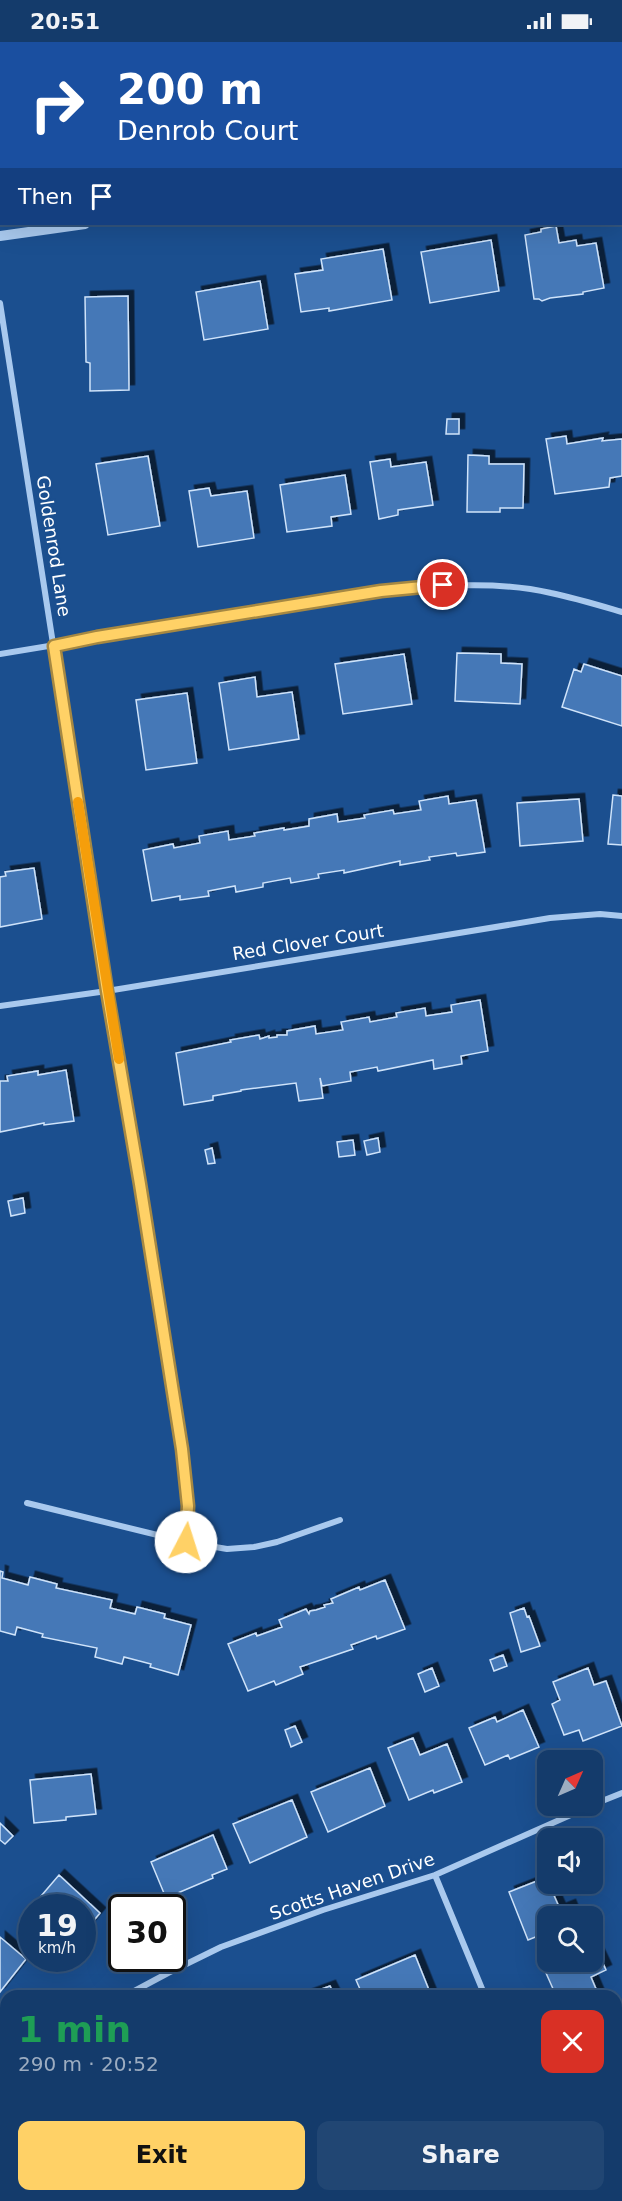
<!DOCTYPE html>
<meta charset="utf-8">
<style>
:root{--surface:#143b6b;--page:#214673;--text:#f1f3f6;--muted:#9dadc1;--line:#33557e;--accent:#ffd166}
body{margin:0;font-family:"DejaVu Sans",sans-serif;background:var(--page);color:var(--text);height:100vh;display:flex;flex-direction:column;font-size:22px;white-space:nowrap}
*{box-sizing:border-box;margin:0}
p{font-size:20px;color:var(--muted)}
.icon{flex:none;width:33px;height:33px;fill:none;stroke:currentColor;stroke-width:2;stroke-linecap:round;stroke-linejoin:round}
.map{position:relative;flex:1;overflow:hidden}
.drawer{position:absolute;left:0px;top:1948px;width:622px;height:212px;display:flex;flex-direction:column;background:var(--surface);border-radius:18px 18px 0 0;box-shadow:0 6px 24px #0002,0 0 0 2px var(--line)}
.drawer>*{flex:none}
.hud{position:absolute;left:0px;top:0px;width:622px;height:183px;box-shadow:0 6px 24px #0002,0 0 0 2px var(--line);background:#1a4fa0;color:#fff;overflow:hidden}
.needle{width:39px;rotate:45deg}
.fabs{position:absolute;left:537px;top:1708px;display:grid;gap:12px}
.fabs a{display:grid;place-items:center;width:66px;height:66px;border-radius:12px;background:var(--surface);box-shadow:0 6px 24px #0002,0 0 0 2px var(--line);font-size:30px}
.speed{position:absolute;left:18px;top:1852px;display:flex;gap:12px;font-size:30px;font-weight:700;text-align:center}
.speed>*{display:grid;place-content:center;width:78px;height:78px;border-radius:50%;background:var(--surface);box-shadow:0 6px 24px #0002,0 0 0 2px var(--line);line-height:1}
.speed small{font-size:15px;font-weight:400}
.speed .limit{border:3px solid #111;border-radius:9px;background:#fff;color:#111}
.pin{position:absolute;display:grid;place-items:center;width:51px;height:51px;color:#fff;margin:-26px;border:3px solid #fff;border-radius:50%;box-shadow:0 2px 6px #0007}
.me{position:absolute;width:66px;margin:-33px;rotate:5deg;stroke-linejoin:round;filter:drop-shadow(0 0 4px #0008)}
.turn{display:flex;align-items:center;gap:21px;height:126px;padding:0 18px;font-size:27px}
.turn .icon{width:78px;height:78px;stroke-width:2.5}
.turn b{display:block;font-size:42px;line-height:51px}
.then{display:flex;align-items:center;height:57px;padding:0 18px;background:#0003;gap:12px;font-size:22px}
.round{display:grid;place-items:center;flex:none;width:63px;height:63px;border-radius:12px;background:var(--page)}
.summary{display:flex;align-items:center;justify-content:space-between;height:102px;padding:0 18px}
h1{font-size:36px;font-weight:800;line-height:45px;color:#1e9e55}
.button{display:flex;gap:12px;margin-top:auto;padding:12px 18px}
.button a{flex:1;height:69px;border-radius:12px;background:var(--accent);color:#111;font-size:24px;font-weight:800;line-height:69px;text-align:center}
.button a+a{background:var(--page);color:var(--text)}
.status{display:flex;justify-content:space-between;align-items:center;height:42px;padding:0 30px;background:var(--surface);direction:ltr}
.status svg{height:16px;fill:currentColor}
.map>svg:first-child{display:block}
.building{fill:#4478b7;stroke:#cfe3fa;stroke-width:1.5;filter:url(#shadow)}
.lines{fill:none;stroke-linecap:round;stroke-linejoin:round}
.minor{stroke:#a9c9ee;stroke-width:6}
.tertiary{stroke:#a9c9ee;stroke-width:10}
.route-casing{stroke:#a68842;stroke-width:15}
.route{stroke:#ffd166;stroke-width:10}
.slow{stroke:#f59e0b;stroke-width:10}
.labels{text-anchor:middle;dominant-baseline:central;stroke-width:4.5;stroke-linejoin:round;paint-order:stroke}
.street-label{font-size:18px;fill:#fff;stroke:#1b4f8f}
</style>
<div class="status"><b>20:51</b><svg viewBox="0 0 49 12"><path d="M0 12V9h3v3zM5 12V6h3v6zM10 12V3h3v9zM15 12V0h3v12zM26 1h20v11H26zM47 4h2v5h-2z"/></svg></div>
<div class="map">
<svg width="622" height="2159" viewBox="0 0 622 2159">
<defs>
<filter id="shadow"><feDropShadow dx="5.5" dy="-5.5" stdDeviation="0" flood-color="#0009"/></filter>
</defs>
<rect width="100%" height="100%" fill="#1b4f8f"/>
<path class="building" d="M364 0H428V2H364Z
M556 184 559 201 576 198 577 204 596 201 604 246 583 250V252L550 256 542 259 539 257H534L525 193 541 190V187Z
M491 198 499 249 430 261 421 210Z
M383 207 392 258 329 269V266L301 270 295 232 323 228 321 217Z
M260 239 268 287 204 298 196 250Z
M128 254 129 348 90 349V321L86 320 85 255Z
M447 377H459V392H446Z
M566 394 567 402 603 396 602 399 622 397V434L610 436 609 445 555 452 546 397Z
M468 413 489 414V422H524L523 466H500V470H467Z
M148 414 160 484 108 493 96 422Z
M390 417 391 425 426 420 433 463 398 468V473L379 477 370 420Z
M345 433 351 472 331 475 332 484 287 490 280 443Z
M209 446 211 454 247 449 254 496 198 505 189 449Z
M457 611 501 612V621L522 622 520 662 455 659Z
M404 612 412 662 343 672 335 622Z
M584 622 622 634V684L562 665 574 627 581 630Z
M255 635 257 655 292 650 299 697 229 708 219 641Z
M187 651 197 721 146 728 136 658Z
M613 753 622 754V803L608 802Z
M448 754 449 762 476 758 485 810 457 814 456 811 429 815 430 818 400 823V819L344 831V828L318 832 319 836 291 841 290 836 263 841V845L236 850 235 844 208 849 209 854 180 858V854L152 859 143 808 173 802 174 806 200 801 199 794 228 789 229 798 255 794 254 791 284 786V788L309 784V777L337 772 338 780 365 776 364 773 393 768 394 772 421 768 419 759Z
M579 757 583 799 520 804 517 761Z
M34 826 42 877 0 885V835L6 834 5 830Z
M480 958 488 1009 461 1014 462 1022 434 1027 433 1018 378 1029 377 1025 350 1030 351 1039 322 1044 320 1036 323 1056 299 1059 296 1041 241 1048V1049L213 1054V1058L184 1063 176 1011 231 1000 230 998 259 993 260 997 269 994V996L277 995V993H287V989L315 984 316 992 343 988 341 980 369 975 370 980 397 975 396 971 425 966 426 974 452 970 451 963Z
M66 1028 74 1079 44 1083V1081L0 1090V1039H8L7 1034 38 1029V1033Z
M378 1096 380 1110 367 1113 364 1099Z
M353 1098 355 1113 339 1115 337 1100Z
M212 1106 215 1121 208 1122 205 1108Z
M23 1156 25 1171 11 1174 8 1159Z
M0 1529 3 1530 2 1536 28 1543 30 1535 57 1542 56 1546 112 1558 110 1566 135 1572 137 1565 165 1572 164 1576 191 1583 178 1633 150 1625 151 1622 124 1615 122 1622 95 1615 97 1606 42 1595 43 1592 17 1585 15 1593 0 1589Z
M385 1538 405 1587 377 1597 376 1594 351 1603 353 1607 300 1625 303 1632 276 1643 274 1639 248 1649 228 1602 256 1591 257 1594 282 1585 279 1578 306 1567 309 1572 310 1569 316 1568 325 1565 324 1563 333 1561 331 1557 359 1545 360 1548Z
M524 1566 527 1575 529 1574 540 1604 521 1610 510 1571Z
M503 1613 507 1624 494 1629 490 1618Z
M432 1626 439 1644 425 1650 418 1632Z
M588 1626 594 1643 606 1639 622 1684 583 1699 579 1688 564 1693 552 1662 560 1658 553 1640Z
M523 1668 539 1705 510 1717 508 1713 485 1723 469 1686 495 1675 497 1680Z
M295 1684 302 1700 291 1705 285 1688Z
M413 1696 420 1713 447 1702 462 1740 434 1751 433 1748 409 1758 388 1706Z
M370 1726 385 1764 328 1790 311 1750Z
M91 1732 96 1772 66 1775V1778L34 1781 30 1738Z
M292 1758 307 1795 250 1821 233 1782Z
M0 1781 13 1794 5 1802 0 1798Z
M213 1793 227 1827 212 1833 213 1836 166 1856 151 1820Z
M59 1833 100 1871 82 1893V1866H44L36 1860Z
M547 1835 548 1842H549L560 1867 570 1863 575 1875H548V1890L528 1898 509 1850Z
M0 1895 26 1917 0 1950Z
M593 1900 606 1928 591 1935 599 1954H553L551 1950 554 1949 542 1922 548 1919 592 1920Z
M415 1913 431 1953 363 1954 356 1938Z
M330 1944 335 1954H303Z
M622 1980V2048L616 2050V1982Z
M249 2154H310L304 2159H253Z"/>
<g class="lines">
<path class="minor" d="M230 0V2
M0 261 107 949 140 1142 182 1407 188 1464 186 1500
M0 612 381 549C436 544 495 538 551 551 575 556 598 563 622 570
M0 964 107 949 550 876 600 872 622 874
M27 1461 186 1500 227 1507 254 1505 277 1500 340 1478
M592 1763 622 1751
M435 1833 485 1954
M125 1954 168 1931 221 1905 323 1868 435 1833 591 1764
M0 2086 6 2078
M562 2154 564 2159"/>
<path class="tertiary" d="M621 97H622
M0 194 85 182"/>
</g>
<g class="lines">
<defs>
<path id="route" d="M186 1500 188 1464 182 1407 140 1142 107 949 54 604 97 595 381 549 443 543"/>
</defs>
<use href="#route" class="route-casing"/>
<use href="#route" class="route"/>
<path class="slow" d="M78 760 119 1017"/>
</g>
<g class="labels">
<g class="street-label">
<text transform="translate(54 504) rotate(81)">Goldenrod Lane</text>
<text transform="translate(308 900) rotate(-9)">Red Clover Court</text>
<text transform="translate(352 1844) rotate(-19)">Scotts Haven Drive</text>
</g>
</g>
</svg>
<div class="fabs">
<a><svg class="needle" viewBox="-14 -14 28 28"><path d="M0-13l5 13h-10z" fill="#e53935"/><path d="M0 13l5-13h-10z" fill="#9dadc1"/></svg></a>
<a><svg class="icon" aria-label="sound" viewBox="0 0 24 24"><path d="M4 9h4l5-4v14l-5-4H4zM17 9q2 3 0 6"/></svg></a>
<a><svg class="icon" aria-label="search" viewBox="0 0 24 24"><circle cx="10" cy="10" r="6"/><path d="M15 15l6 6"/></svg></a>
</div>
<div class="speed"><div>19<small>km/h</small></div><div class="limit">30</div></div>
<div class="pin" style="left:443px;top:543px;background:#d93025"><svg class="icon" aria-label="arrive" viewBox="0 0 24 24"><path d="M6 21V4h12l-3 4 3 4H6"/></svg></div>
<svg class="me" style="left:186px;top:1500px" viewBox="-20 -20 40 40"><circle r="19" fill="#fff"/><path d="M0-13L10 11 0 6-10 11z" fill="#ffd166"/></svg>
<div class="hud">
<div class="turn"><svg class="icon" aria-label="right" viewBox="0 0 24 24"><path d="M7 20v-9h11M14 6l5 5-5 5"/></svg><div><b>200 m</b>Denrob Court</div></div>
<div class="then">Then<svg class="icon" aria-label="arrive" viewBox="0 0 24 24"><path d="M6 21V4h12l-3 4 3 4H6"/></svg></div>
</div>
<section class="drawer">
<div class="summary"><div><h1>1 min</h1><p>290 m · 20:52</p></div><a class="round" style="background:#d93025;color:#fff"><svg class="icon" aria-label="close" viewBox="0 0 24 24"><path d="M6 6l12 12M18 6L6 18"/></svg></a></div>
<div class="button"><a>Exit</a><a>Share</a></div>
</section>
</div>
